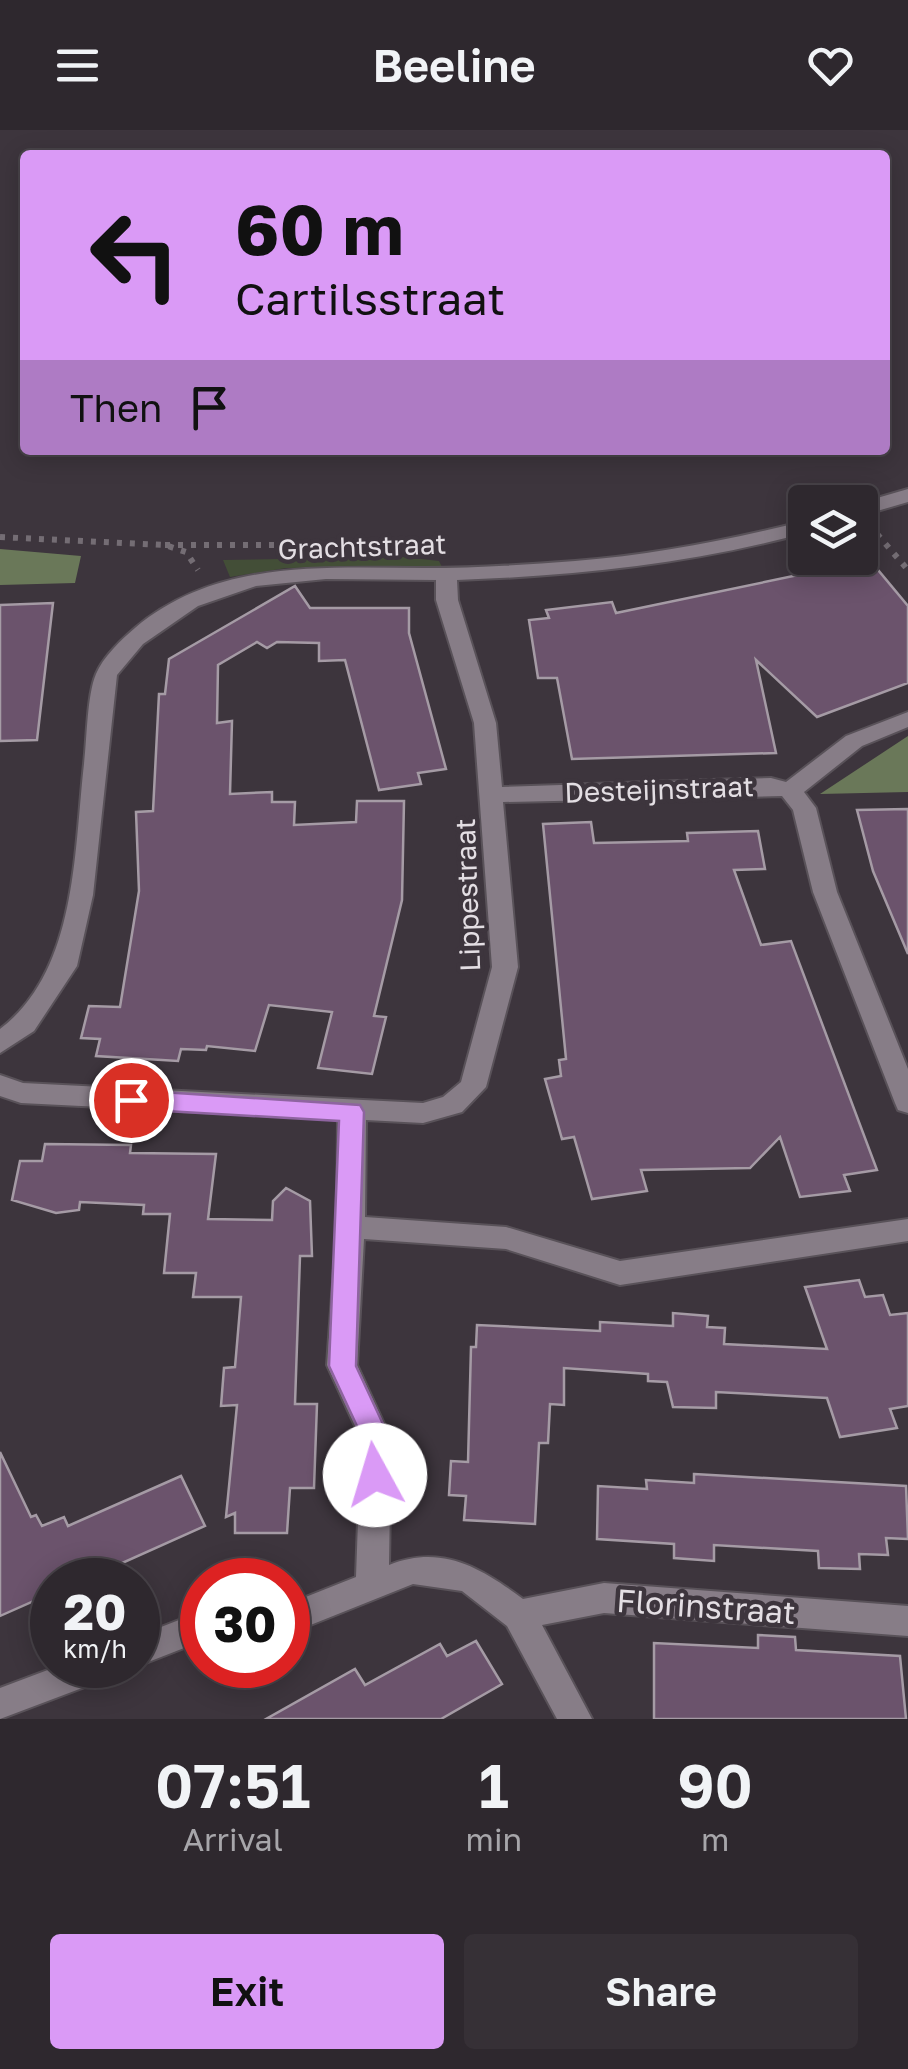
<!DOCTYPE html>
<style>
:root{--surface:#2e282e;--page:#363036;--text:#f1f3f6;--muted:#a7a6aa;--line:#49444a;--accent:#da9af6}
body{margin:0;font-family:"Golos Text",sans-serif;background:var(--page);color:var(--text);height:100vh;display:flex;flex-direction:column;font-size:38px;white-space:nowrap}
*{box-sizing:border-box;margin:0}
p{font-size:32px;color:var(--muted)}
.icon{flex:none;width:55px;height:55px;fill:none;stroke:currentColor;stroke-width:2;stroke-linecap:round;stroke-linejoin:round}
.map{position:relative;height:1589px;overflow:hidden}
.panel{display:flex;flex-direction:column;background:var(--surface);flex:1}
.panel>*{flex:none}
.top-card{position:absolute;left:20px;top:20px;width:870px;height:305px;border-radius:10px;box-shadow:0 5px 25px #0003,0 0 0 2px var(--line);background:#da9af6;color:#111;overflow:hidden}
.tools{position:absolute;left:788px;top:355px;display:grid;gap:20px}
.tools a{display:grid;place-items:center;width:90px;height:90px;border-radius:10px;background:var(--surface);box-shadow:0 5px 25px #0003,0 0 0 2px var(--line);font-size:50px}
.speed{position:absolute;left:30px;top:1428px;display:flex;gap:20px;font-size:50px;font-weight:700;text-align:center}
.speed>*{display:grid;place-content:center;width:130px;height:130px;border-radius:50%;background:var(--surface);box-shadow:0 5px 25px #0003,0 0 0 2px var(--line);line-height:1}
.speed small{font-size:25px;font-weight:400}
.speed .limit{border:15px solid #d22;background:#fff;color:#111}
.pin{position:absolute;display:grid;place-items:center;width:85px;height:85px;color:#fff;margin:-42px;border:5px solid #fff;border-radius:50%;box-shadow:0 2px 10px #0007}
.me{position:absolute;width:110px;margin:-55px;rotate:354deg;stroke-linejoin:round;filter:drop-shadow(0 0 8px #0008)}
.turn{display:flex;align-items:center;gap:35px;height:210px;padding:0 50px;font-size:45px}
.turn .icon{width:130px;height:130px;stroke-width:2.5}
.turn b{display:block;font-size:70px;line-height:85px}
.then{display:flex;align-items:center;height:95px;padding:0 50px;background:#0003;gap:20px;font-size:38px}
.eta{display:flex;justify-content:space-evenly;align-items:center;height:170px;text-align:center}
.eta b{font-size:60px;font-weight:600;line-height:70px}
.button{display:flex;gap:20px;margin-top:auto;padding:20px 50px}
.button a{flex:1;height:115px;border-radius:10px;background:var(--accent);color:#111;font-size:40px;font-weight:600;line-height:115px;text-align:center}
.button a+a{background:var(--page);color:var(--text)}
header{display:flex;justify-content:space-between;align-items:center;height:130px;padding:0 50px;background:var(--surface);font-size:45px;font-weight:600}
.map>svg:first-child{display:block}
.green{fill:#434e37}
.forest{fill:#6a7859}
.building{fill:#6b536c;stroke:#a59ba5;stroke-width:2.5}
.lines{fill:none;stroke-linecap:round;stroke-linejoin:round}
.minor-casing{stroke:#595259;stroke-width:4}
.path-far1{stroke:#746d74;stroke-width:5;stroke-dasharray:4 5;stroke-linecap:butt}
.path{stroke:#746d74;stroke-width:6;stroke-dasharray:5 8;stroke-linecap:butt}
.minor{fill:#877d87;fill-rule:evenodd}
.route{fill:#da9af6;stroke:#8e64a0;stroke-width:2.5}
.labels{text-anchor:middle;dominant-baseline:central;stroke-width:9;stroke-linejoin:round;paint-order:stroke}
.street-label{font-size:28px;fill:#e3dee3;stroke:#3d353d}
.near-street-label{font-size:32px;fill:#e3dee3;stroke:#3d353d}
</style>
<header><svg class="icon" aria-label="menu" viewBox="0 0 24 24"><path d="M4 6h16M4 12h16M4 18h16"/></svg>Beeline<svg class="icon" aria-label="heart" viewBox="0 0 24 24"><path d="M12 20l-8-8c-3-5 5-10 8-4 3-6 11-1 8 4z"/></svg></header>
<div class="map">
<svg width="908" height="1589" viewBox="0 0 908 1589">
<rect width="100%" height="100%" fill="#3d353d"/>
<path class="green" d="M404 427 439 431 442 437 286 438 230 447 223 430Z"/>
<path class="forest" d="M0 419 81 426 75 453 0 455Z
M908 606V662L820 664Z"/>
<path class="building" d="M856 433 864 443 878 440 908 476V553L817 587 756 530 776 623 572 629 557 548H538L529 490 549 488 546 480 612 472 616 483Z
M295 456 310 478H409V503L446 639 418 643 421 654 379 660 345 530 319 531V513L277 512 267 518 257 512 218 535 217 593 232 591 230 664 272 662V672H295L294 695 356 692 357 671H404L402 770 374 886 386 887 372 944 318 938 332 882 269 875 255 921 207 916 206 920 181 919 178 931 96 926 100 909 81 908 89 876 120 877 139 761 136 682 153 681 159 564H165L169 529Z
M53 473 37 610 0 611V475Z
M908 679V824L873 741 857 680Z
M591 692 594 713 688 711 687 703 758 701 765 739 734 740 761 815 791 811 877 1040 844 1045 850 1061 800 1067 780 1007 750 1038 641 1040 647 1061 592 1069 574 1007 562 1009 545 949 561 946 559 930 566 929 543 694Z
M45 1014 131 1015 130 1023 216 1024 208 1089 272 1090 273 1071 286 1058 310 1071 312 1126H300L295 1274H317L314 1358H290L287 1403H235V1383L226 1387 237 1275 221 1276 224 1238 235 1237 241 1167H193L196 1143H164L170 1084H143L144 1075 80 1072 79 1080 56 1083 12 1070 20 1031H42Z
M859 1150 865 1167 883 1165 890 1185 908 1183V1276L890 1279 897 1298 840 1307 827 1268 716 1262V1278L673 1277 667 1252 648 1251V1244L564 1238V1275L550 1274 548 1313H539L535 1394 464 1390 466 1366 449 1365 451 1331 468 1332 471 1217H476L477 1195 600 1201V1192L673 1196V1183L708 1186 707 1197 725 1198 724 1214 827 1219 805 1157Z
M0 1322 31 1387 36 1385 42 1396 64 1387 68 1396 181 1346 205 1396 91 1447 52 1450V1463L0 1486Z
M694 1344 906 1356 908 1409 886 1408 888 1425 859 1424 860 1439 819 1438 818 1421 714 1415V1431L674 1428V1414L597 1409 598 1356 647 1359 646 1350 694 1353Z
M758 1505 795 1507 796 1520 900 1526 906 1589H654V1513L758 1518Z
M476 1511 502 1554 441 1589H266L355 1539 365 1555 440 1514 447 1526Z"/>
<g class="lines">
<defs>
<path id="minor" d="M908 359V372L860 386V373Z
M805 391V403C691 434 575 446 457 450L458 470 496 593 502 657 771 648 786 652 846 606 908 582V597L862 616 804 662 816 678 837 762 908 939V983L898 980 895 973 813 762 793 680 782 666 503 672 518 837 486 957 462 982 423 993 366 990 365 1087 506 1097 620 1131 908 1089V1111L620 1155 506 1119 364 1109 357 1235 391 1309 389 1435C442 1414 481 1438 523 1469L604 1453 908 1476V1506L604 1483 542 1495 592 1589H557L507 1496 462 1461 413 1454 288 1504V1474L356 1447 361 1309 327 1235 337 1097 338 989 21 973 0 966V945L23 953 423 973 443 967 461 952 492 837 474 593 436 470V450L326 449 256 456 198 476 143 514 117 545 93 765 77 836 34 901 0 923V899C77 841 74 722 84 634 87 609 87 565 96 544 103 527 121 510 135 498 217 429 323 438 424 438 474 438 524 435 575 431 653 425 729 410 805 391Z
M202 1481V1511L138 1536 135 1535 138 1506Z
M61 1535H119L114 1546 0 1589V1558Z"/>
</defs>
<use href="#minor" class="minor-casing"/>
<path class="path-far1" d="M801 371 829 366 842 372
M876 403 879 407"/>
<path class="path" d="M877 404 908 440
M0 407 165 415 186 422 198 440
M165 415H304"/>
<use href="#minor" class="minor"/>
</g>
<path class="route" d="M131 960 360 975 364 982 356 1236 390 1309 385 1353 375 1357 365 1353 361 1345 363 1309 329 1236 339 991 131 979 119 970Z"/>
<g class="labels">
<g class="street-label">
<text transform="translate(362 416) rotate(-2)">Grachtstraat</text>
<text transform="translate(659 659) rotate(-2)">Desteijnstraat</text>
<text transform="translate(467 765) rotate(-92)">Lippestraat</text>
</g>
<g class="near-street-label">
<text transform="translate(706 1476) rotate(4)">Florinstraat</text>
</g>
</g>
</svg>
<div class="tools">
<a><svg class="icon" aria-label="layers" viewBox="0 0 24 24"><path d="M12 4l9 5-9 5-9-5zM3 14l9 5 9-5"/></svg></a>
</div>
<div class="speed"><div>20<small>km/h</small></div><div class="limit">30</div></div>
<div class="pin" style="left:131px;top:970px;background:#d93025"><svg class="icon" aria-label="arrive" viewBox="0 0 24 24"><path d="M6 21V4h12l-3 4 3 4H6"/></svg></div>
<svg class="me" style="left:375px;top:1345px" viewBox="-20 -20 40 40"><circle r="19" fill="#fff"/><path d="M0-13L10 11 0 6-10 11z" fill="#da9af6"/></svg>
<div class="top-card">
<div class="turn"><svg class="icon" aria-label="left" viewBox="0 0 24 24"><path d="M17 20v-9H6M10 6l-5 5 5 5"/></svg><div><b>60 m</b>Cartilsstraat</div></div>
<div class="then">Then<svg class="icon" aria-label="arrive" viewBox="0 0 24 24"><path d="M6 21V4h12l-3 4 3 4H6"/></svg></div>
</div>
</div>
<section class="panel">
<div class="eta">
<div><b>07:51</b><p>Arrival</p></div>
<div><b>1</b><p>min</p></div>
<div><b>90</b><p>m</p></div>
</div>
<div class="button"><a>Exit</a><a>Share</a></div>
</section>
